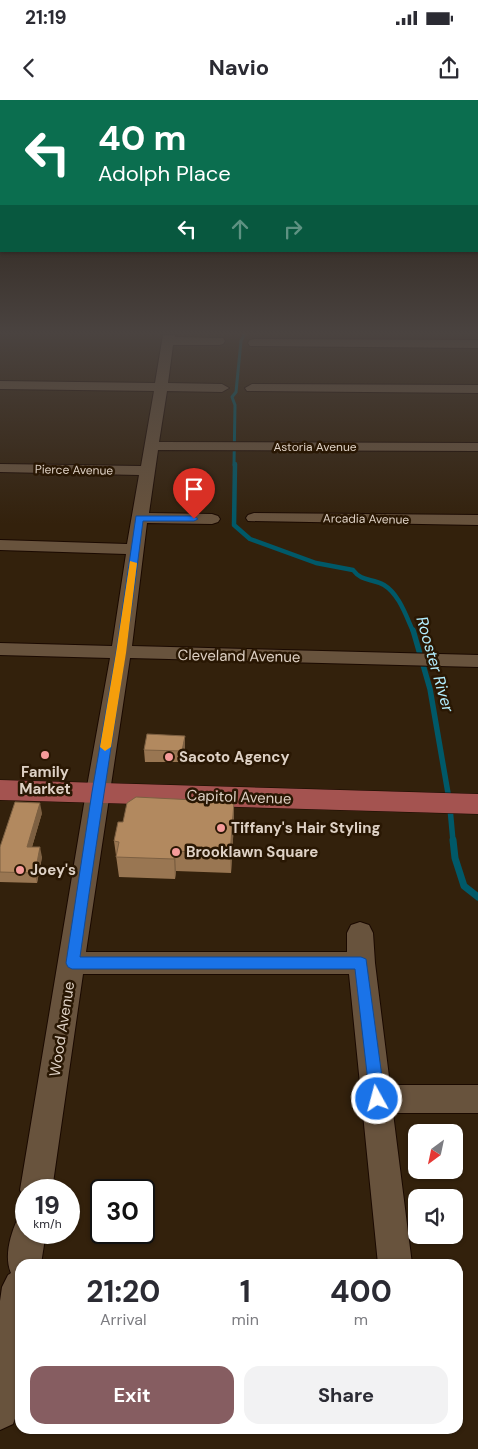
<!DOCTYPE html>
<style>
:root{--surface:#fff;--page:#f2f2f3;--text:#2b2b33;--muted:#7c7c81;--accent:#865d61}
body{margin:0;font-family:"DM Sans",sans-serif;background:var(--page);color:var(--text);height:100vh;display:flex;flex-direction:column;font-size:19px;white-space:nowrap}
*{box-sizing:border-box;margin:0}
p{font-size:16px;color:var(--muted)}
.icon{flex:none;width:28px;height:28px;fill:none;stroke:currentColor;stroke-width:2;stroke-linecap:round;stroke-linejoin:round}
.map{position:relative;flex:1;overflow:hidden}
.panel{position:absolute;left:15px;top:1159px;width:448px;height:175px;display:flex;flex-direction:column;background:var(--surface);border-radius:15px;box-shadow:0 1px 4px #0004}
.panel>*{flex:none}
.top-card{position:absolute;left:0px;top:0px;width:479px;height:152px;box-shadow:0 1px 4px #0004;background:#0b6e4f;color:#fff;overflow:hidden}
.needle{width:32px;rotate:213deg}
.controls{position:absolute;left:408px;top:1024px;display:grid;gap:10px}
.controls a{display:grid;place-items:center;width:55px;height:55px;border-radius:10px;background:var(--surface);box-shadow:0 1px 4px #0004;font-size:25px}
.speed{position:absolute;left:15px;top:1079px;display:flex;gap:10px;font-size:25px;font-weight:700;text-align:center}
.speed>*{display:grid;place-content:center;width:65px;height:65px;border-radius:50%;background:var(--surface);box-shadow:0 1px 4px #0004;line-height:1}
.speed small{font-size:12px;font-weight:400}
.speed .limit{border:2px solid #111;border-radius:8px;background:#fff;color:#111}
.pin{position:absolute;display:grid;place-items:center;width:42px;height:42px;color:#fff;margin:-51px -21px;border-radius:50% 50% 50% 0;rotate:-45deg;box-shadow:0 0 5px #0007}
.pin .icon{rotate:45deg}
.me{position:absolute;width:55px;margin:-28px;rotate:353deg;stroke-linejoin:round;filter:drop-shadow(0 0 4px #0008)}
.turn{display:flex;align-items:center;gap:18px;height:105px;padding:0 15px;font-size:22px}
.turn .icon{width:65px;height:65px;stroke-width:2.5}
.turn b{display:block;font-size:35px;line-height:42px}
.lanes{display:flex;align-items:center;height:48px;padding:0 15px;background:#0003;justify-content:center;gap:25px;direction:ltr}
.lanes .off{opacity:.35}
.eta{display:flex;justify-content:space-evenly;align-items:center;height:85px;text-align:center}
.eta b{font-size:30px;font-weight:700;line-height:35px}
.cta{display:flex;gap:10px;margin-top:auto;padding:10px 15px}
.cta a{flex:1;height:58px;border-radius:15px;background:var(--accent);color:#fff;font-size:20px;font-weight:700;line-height:58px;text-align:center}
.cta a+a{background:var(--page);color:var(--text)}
.status{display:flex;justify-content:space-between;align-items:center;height:35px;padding:0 25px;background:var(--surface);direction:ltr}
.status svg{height:14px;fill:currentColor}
header{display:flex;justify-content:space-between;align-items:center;height:65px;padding:0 15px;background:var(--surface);font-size:22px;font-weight:700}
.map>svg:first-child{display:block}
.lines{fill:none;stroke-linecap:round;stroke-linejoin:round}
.stream-far3{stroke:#005969;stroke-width:3}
.stream-far2{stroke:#005969;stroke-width:4.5}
.stream-far1{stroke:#005969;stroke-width:5.5}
.stream{stroke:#005969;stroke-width:7}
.minor-casing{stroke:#1a0900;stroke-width:2}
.major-casing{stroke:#1a0900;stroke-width:1}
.minor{fill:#68533d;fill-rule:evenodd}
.major{fill:#a45350;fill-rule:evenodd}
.wall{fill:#997652}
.shaded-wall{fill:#7d6042}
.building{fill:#b2895f;stroke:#7d6042}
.route{fill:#1a73e8;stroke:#114b97}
.slow{fill:#f59e0b}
.poi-dot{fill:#f59b9a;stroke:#291703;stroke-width:2}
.labels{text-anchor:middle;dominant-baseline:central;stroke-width:5;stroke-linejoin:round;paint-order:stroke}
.far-street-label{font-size:12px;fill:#ded1c5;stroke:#291703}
.street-label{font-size:15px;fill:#ded1c5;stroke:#291703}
.poi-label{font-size:15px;font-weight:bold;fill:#ded1c5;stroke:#291703;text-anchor:start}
.water-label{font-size:16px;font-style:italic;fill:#b2edfd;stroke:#291703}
</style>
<div class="status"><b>21:19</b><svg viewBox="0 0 49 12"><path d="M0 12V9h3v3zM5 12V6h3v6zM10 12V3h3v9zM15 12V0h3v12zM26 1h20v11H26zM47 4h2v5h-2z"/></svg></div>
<header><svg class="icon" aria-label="back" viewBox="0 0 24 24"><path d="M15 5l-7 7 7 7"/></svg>Navio<svg class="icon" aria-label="share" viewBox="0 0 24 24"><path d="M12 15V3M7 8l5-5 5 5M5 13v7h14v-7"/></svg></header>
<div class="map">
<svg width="478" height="1349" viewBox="0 0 478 1349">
<rect width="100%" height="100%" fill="#33210c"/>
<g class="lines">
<path class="stream-far3" d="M234 365 235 305 232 297 236 292 241 241 244 235"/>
<path class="stream-far2" d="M235 364 234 425 250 439 316 463 353 470C362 482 371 478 384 485 399 494 406 516 413 531"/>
<path class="stream-far1" d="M413 530 430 589 449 699
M450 708 453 741"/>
<path class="stream" d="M453 740 455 758 464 786 478 797"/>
<defs>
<path id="minor" d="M163 235H175V237L223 238 225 241 223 244 219 245H173L168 283 222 284 229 288 222 292 167 291 159 342 478 343V351L158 350 149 413 212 414 218 416 220 419 218 422 212 424 147 423 132 546 478 555V567L130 558 86 852H347V833L351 825 360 822 369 825 373 833 375 863 390 985H478V1013H393L412 1164H378L349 874H83L52 1090H26V1102L20 1090 86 692 110 558 0 555V543L112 546 126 454 0 450V440L127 444 139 375 0 372V364L141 366 154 291 0 289V281L155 283Z
M254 239 478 240V248L250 246 248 243 250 240Z
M252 284 478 285V293L247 291 245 288Z
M254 413 478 415V425L248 421 246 418 248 415Z
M26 1116V1132H46L41 1164H20V1305L13 1324 0 1330V1201L2 1187 8 1175 11 1173C4 1157 10 1136 17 1120Z"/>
<path id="major" d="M0 680 478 694V714L0 700Z"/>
</defs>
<use href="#minor" class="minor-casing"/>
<use href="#major" class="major-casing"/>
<use href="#minor" class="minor"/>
<use href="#major" class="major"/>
</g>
<path class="wall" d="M185 647 183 662H145L144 650Z
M42 713 32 747 42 757 37 783 0 782V747Z
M234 722 231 773 176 771 175 779 119 777 114 741Z"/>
<path class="shaded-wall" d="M185 636V647L183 662 182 651Z
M234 702V722L231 773 230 754Z
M40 703 42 713 29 757 27 747Z
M40 747 42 757 37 783 35 773Z
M175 751 176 771 175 779 174 759Z"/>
<path class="building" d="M147 634 185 636 182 651 144 650Z
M136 697 234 702 230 754 175 751 174 759 116 757 119 742 114 741 118 722H123L127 703Z
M15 702 40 703 27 747H40L35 773 0 772V747Z"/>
<linearGradient id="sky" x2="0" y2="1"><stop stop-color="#1c1207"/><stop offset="0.55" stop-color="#4a4340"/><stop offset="1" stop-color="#4a4340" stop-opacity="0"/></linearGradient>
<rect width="478" height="424" fill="url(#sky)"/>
<path class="route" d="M136 416H194L198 419 194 421H143C125 567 100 712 80 857H361L366 859 385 999 383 1004 377 1006 372 1004 370 999 355 869H72L68 867 66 863 92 692 116 553Z"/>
<path class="slow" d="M130 461 137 463 126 553 111 647 105 651 100 647 116 553Z"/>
<g class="poi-dot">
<circle cx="45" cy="655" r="5"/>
<circle cx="169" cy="657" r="5"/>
<circle cx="221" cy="728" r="5"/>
<circle cx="176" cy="752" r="5"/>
<circle cx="20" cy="770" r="5"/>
</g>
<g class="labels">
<g class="far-street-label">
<text x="315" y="347">Astoria Avenue</text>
<text transform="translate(74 370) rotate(1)">Pierce Avenue</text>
<text transform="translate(366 419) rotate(1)">Arcadia Avenue</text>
</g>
<g class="street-label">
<text transform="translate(239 556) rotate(1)">Cleveland Avenue</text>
<text transform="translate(239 697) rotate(2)">Capitol Avenue</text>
<text transform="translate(62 929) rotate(-81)">Wood Avenue</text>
</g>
<g class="poi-label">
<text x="179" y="657">Sacoto Agency</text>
<text x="45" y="672" text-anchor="middle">Family<tspan x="45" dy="17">Market</tspan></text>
<text x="231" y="728">Tiffany's Hair Styling</text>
<text x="186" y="752">Brooklawn Square</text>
<text x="30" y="770">Joey's</text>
</g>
<g class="water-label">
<text transform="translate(435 564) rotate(74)">Rooster River</text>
</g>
</g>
</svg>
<div class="controls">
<a><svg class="needle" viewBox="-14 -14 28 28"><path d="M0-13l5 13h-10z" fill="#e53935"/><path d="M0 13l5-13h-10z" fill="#7c7c81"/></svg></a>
<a><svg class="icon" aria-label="sound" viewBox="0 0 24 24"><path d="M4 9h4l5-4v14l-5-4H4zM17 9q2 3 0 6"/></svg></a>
</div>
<div class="speed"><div>19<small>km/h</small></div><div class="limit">30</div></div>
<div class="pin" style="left:194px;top:419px;background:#d93025"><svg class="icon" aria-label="arrive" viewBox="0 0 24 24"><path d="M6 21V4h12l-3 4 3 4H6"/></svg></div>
<svg class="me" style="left:377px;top:999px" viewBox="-20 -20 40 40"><circle r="17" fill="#1a73e8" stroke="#fff" stroke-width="3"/><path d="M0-11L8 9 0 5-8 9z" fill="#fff"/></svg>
<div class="top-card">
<div class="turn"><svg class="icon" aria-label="left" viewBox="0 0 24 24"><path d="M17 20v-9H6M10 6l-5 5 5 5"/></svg><div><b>40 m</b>Adolph Place</div></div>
<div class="lanes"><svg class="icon" aria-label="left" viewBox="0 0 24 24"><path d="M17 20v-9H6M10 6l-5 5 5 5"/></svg><svg class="icon off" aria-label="ahead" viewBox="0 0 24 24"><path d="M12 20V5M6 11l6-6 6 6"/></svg><svg class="icon off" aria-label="right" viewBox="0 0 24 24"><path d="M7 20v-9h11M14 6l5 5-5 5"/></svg></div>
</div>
<section class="panel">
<div class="eta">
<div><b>21:20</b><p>Arrival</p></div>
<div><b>1</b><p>min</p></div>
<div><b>400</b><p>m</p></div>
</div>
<div class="cta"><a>Exit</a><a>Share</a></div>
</section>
</div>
